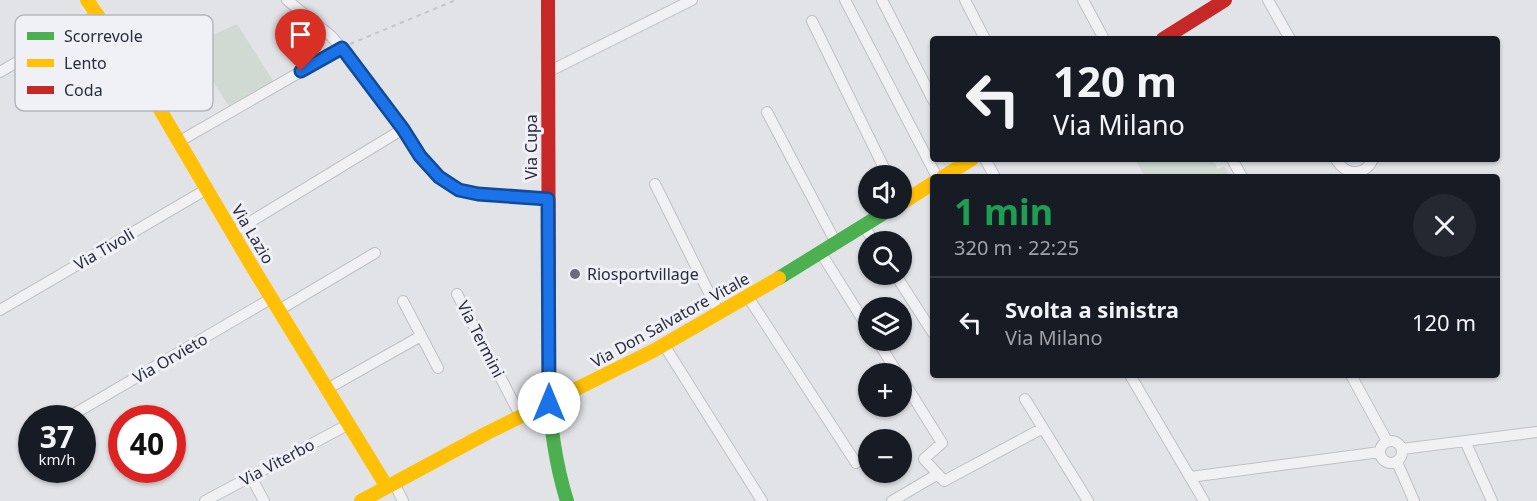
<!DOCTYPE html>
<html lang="it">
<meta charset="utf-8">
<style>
:root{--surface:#171b24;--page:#242831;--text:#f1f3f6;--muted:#9ea1a6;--line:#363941}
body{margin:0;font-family:"Noto Sans",sans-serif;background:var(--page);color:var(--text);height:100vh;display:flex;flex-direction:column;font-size:22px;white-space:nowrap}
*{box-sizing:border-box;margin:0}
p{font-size:20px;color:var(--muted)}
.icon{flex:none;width:33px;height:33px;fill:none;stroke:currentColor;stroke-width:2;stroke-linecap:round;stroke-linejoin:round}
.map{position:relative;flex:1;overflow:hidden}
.sheet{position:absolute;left:930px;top:174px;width:570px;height:204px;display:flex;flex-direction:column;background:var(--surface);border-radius:6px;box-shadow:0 2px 4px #0004}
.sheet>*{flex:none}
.guide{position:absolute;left:930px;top:36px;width:570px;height:126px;border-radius:6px;box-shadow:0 2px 4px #0004;background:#171b24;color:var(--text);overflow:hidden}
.fabs{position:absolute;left:858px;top:165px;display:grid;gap:12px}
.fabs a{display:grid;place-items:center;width:54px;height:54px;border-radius:50%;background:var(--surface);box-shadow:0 2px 4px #0004;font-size:30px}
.speed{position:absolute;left:18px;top:405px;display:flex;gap:12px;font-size:30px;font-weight:700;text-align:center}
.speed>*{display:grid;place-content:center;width:78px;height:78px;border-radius:50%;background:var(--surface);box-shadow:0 2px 4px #0004;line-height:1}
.speed small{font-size:15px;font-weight:400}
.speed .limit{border:9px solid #d22;background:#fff;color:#111}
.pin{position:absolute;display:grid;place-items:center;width:51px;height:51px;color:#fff;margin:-62px -26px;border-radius:50% 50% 50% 0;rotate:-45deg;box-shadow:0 0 6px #0007}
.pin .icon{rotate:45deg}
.me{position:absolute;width:66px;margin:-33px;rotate:0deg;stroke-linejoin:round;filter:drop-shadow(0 0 4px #0008)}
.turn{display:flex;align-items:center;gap:21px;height:126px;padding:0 24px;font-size:27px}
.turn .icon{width:78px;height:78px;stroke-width:2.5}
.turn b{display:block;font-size:42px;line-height:51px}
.round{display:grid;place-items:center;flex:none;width:63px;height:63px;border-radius:32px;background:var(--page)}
.summary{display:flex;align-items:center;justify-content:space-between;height:102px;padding:0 24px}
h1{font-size:36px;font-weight:700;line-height:45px;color:#1e9e55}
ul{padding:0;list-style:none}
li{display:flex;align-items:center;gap:18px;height:90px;padding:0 24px;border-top:2px solid var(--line)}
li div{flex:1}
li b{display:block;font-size:22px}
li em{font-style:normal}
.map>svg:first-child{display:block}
.green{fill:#d0dad2}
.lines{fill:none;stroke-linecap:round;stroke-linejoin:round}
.street-casing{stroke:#bfc0c4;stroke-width:12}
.path{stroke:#c4c4ca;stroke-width:2;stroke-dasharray:4.5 4.5;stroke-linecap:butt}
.street{stroke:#f1f1f4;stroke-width:10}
.fast{stroke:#4caf50;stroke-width:14}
.slow{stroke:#ffc107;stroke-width:14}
.jam{stroke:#c62828;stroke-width:14}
.route-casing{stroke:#114b97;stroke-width:15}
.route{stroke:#1a73e8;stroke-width:10}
.poi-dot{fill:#6a6c7a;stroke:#eff1f6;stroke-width:2}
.labels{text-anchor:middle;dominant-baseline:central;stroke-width:6;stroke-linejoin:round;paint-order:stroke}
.street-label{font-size:16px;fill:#292c40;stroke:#eff1f6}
.poi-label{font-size:16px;fill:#292c40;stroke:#eff1f6;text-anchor:start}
.key{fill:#eff1f6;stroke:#b4b6bf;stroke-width:1.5}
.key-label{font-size:16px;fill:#292c40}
</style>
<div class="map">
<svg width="1537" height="501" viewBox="0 0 1537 501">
<rect width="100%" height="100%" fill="#e2e3e7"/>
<path class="green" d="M237 24 274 82 230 108 205 69 154 93 140 68Z
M1135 159H1212L1218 169 1224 166 1231 177H1145Z"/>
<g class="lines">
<defs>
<path id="street" d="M287 0 331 36 342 48 403 129 420 157 439 177 459 190 478 194 548 199
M845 0 937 177
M882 0 933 100
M965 0 985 39
M1083 0 1104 39
M1268 0 1290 39
M812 21 888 176
M0 72 98 14
M548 72 692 0
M767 112 836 243
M180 141 342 48
M985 159 995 177
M1232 159 1242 177
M1336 159C1345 176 1365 177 1373 159
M655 184 719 313
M864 226 874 242
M232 233 403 129
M821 253 868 328
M895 274 933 333
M457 294 521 417
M748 297 856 463
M403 301 438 368
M0 310 207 189
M279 310 375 253
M877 340 898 374
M664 345 762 501
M1130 375 1204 501
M1351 375 1387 441
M902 379 942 443 924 459 944 481 1043 428
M327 389 421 336
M1025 399 1088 501
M67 418 272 298
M1380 452a11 11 0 1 1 22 0a11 11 0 1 1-22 0Z
M1465 441 1492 501
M1402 449 1537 432
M1397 462 1414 501
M251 477 264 501
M1190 477 1380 452
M394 483 403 501
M205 501 349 424
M892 501 938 474"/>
</defs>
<use href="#street" class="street-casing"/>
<path class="path" d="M350 44 456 0"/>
<use href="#street" class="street"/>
<path class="fast" d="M779 278 892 208
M549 384C549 421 556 466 567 501"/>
<path class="slow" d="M87 0 145 84 250 263 387 487
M943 177 972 159
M902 203 933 183
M361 501 487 433 653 351 779 278"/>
<path class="jam" d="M548 0 549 384
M1163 39 1225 0"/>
</g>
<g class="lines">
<defs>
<path id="route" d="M301 71 342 48 403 129 420 156 439 177 459 190 478 194 548 199 549 403"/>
</defs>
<use href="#route" class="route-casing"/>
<use href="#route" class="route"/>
</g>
<circle class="poi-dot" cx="575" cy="274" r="6"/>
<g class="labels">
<g class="street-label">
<text transform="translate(531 147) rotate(-90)">Via Cupa</text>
<text transform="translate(253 234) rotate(59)">Via Lazio</text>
<text transform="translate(104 249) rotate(-30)">Via Tivoli</text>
<text transform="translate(670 320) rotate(-29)">Via Don Salvatore Vitale</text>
<text transform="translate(481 339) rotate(63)">Via Termini</text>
<text transform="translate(170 358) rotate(-30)">Via Orvieto</text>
<text transform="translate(277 462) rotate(-28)">Via Viterbo</text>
</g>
<g class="poi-label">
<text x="587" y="274">Riosportvillage</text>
</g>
</g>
<rect x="15" y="15" width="198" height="96" rx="9" class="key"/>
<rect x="27" y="32" width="27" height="8" fill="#4caf50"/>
<rect x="27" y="59" width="27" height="8" fill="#ffc107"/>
<rect x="27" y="86" width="27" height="8" fill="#c62828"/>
<g class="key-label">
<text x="64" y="42">Scorrevole</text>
<text x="64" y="69">Lento</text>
<text x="64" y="96">Coda</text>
</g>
</svg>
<div class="fabs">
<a><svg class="icon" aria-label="sound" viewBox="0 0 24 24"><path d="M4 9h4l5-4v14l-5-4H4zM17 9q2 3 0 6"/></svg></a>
<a><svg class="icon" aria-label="search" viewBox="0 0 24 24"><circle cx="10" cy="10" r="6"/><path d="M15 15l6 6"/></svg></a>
<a><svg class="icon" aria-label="layers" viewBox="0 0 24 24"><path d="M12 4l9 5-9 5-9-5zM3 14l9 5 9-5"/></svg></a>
<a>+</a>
<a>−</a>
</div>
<div class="speed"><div>37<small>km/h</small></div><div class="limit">40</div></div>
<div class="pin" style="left:301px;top:71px;background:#d93025"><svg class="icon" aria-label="arrive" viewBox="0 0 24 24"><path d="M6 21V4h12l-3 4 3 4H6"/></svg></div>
<svg class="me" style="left:549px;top:403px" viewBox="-20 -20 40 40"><circle r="19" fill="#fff"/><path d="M0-13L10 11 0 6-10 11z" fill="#1a73e8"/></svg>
<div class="guide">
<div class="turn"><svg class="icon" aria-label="left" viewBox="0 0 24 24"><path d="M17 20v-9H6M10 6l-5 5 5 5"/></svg><div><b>120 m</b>Via Milano</div></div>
</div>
<section class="sheet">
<div class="summary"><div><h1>1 min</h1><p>320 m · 22:25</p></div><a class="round"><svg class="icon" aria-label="close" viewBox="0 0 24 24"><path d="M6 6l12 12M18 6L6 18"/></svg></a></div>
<ul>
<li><svg class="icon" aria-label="left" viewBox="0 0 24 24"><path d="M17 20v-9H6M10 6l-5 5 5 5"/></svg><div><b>Svolta a sinistra</b><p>Via Milano</p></div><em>120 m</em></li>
</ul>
</section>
</div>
